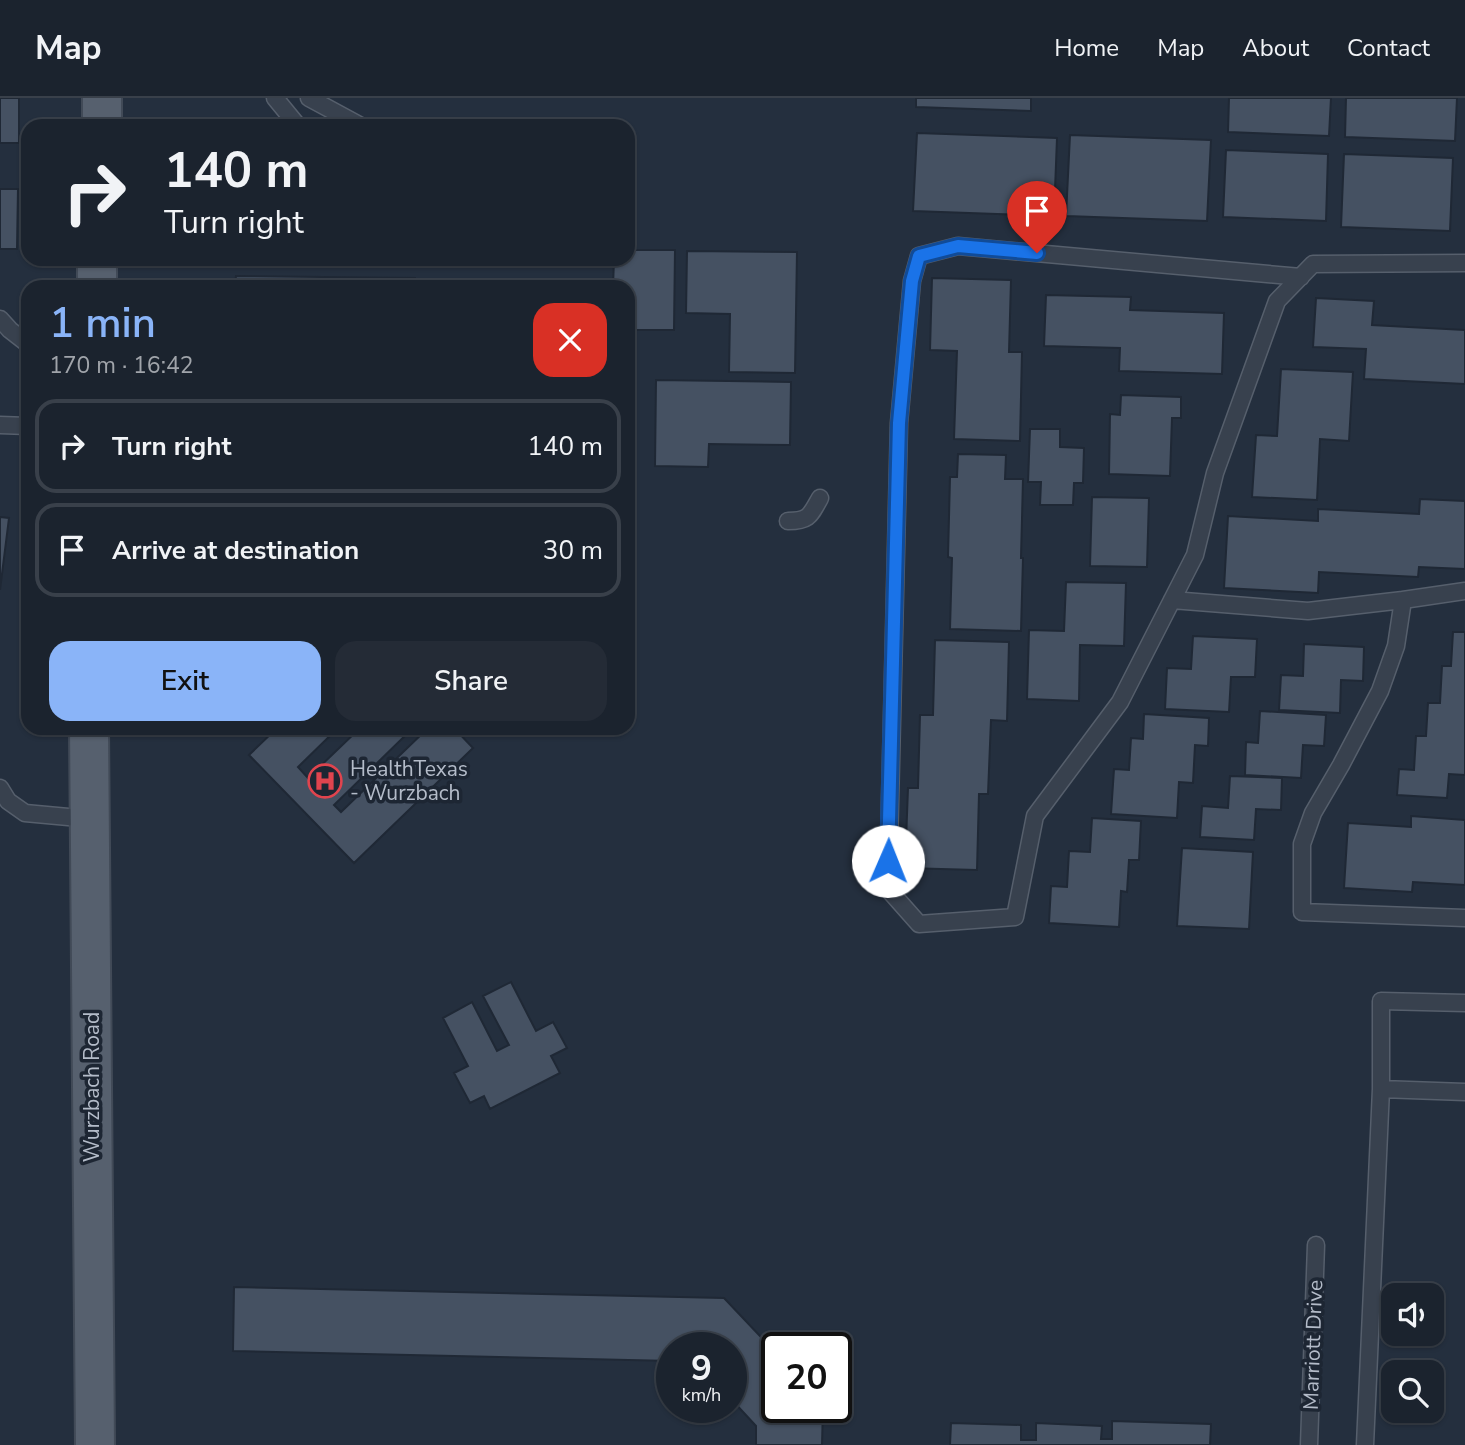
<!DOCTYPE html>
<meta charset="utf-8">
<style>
:root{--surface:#1b232e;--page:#242b36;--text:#f1f3f6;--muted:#a0a4aa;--line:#39404a;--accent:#8ab4f8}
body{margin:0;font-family:"Nunito Sans",sans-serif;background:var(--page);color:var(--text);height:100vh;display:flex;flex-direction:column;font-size:26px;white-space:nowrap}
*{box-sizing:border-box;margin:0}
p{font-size:23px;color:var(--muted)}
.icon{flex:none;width:38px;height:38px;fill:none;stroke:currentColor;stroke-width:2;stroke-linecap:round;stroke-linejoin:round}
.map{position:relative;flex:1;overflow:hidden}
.side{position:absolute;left:21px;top:182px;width:614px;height:455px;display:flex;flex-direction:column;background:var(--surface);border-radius:21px;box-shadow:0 2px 5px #0004,0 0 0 2px var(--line)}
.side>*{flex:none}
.guide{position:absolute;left:21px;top:21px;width:614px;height:147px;border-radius:21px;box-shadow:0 2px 5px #0004,0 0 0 2px var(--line);background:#1b232e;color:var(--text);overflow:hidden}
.buttons{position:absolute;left:1381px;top:1185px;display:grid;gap:14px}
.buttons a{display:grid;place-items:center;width:63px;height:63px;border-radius:14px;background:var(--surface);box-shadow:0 2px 5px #0004,0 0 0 2px var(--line);font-size:35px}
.speed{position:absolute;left:656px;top:1234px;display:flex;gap:14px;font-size:35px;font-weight:700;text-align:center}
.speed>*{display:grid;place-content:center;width:91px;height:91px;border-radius:50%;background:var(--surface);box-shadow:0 2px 5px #0004,0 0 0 2px var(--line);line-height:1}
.speed small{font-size:18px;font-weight:400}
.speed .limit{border:4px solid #111;border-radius:10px;background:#fff;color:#111}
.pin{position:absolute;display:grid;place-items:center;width:60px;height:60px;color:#fff;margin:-72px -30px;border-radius:50% 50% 50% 0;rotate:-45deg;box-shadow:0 0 7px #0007}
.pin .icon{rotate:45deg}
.me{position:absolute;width:77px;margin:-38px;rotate:1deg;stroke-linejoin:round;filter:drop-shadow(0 0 5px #0008)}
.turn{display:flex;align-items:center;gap:24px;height:147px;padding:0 28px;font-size:32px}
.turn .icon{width:91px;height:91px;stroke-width:2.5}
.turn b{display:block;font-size:49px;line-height:60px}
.round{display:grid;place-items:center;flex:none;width:74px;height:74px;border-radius:21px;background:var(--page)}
.overview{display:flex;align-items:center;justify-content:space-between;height:119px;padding:0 28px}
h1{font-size:42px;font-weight:600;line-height:52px;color:var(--accent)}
.primary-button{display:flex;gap:14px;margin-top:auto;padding:14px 28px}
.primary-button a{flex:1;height:80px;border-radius:21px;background:var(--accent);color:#111;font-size:28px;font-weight:600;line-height:80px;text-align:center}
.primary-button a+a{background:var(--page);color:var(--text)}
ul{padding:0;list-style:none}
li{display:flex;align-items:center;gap:21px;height:94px;margin:0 14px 10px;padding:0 14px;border:4px solid var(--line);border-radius:21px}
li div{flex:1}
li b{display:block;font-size:26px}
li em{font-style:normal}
header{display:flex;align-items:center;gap:42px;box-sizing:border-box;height:98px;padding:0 35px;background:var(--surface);border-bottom:2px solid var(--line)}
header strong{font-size:33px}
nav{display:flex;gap:38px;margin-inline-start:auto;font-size:24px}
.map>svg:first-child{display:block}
.building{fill:#455162;stroke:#1f2835;stroke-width:2}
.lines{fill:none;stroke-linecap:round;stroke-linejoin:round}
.service-casing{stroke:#565f6c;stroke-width:19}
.primary-casing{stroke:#414a57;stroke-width:42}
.service{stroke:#38414e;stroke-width:16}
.primary{stroke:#56606e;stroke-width:38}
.route-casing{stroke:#114b97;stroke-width:18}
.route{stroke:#1a73e8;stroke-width:12}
.labels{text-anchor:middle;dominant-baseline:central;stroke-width:7;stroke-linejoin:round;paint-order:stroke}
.poi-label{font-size:21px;fill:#b4bcc9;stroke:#1d2633;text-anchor:start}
.street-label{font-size:21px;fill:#b4bcc9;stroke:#1d2633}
</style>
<header>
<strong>Map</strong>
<nav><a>Home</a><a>Map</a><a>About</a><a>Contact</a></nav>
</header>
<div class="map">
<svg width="1465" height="1347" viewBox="0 0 1465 1347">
<rect width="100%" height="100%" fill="#242f3e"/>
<path class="building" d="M0 0H19V45H0Z
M916 0H1031V13L916 9Z
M1229 0H1331L1329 38 1228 34Z
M1346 0H1457L1455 43 1345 39Z
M917 35 1057 40 1054 118 913 113Z
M1070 37 1211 42 1207 123 1066 118Z
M1226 52 1328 56 1326 123 1223 119Z
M1344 56 1453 60 1450 133 1341 129Z
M0 91H18L17 151H0Z
M628 152H675L674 232H628V189H613L614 161H628Z
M687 153 797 154 795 275 729 274 730 216 686 215Z
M236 178 415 180V189H235Z
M932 180 1011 182 1009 254H1022L1020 343 954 341 957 253 930 252Z
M1046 197 1131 199 1130 212 1224 215 1222 276 1119 273 1120 250 1044 248Z
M1316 200 1374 203 1372 227 1465 232V286L1364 281 1366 251 1313 249Z
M628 263H631L629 314H628Z
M1281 271 1353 274 1349 343 1320 341 1317 402 1252 399 1256 337 1277 338Z
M656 282 791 284 790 347 709 346 708 369 655 368Z
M1121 297 1181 299V320H1172L1170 378 1109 376 1110 316 1120 317Z
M1030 331H1060V349L1084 350 1083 385H1074L1073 407H1040L1041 384H1028Z
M958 356 1006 357 1005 381H1023L1021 460H1023L1021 533 950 531 952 460 948 459 950 379H957Z
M1092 399 1149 400 1147 469 1090 468Z
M1420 401 1465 403V471L1419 469 1418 479 1319 474 1318 495 1224 490 1228 418 1318 423V411L1419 416Z
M0 419 9 420 0 492Z
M1066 484 1126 485 1124 548 1080 547 1079 603 1027 601 1029 532 1064 533Z
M1453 534H1465V677L1449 676 1447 700 1397 697 1399 671 1414 672 1416 638H1426L1428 605H1440L1442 568H1451Z
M1193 538 1257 541 1255 579H1231L1229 614 1165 611 1167 570 1191 571Z
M935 542 1009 544 1007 623 991 622 988 696H979L977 772 905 770 908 690H918L920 617H933Z
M1304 546 1364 549 1363 583 1341 582 1340 615 1279 612 1281 577 1303 578Z
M1260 613 1326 617 1324 648 1303 647 1301 680 1245 677 1246 644 1258 645Z
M1144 616 1209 620 1208 648 1195 647 1193 685 1179 684 1177 720 1111 716 1114 671 1129 672 1131 640 1143 641Z
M277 630H338L298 669 308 680 360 630H413L334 707 341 714 428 630H454L473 650 354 765 249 657Z
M1230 678 1282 680 1281 712 1256 711 1254 742 1200 739 1202 708 1228 710Z
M1411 718 1465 722V787L1413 784 1412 794 1344 790 1348 725 1411 729Z
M1092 720 1141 723 1139 762H1129L1127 794 1121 793 1119 829 1049 825 1051 788 1067 789 1069 753 1090 754Z
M1182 750 1253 754 1249 831 1177 828Z
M511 884 536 933 553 924 567 950 551 958 560 975 490 1011 484 998 470 1005 454 975 468 968 443 920 472 904 497 953 509 947 483 898Z
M234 1189 724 1200 777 1256V1309H823L822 1347H756V1328L732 1302V1250H672V1263L233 1253Z
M1112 1323 1211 1326 1210 1347H950L951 1325 1021 1327V1342H1036V1325L1102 1328 1101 1341H1112Z"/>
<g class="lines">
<defs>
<path id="service" d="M275 0 298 28
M309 0 361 28
M1301 179 958 148 919 158 912 183 899 325 888 791 919 826 1015 819 1035 718 1120 604 1195 457 1215 375 1277 203 1313 166 1465 165
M0 221 10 232 28 246
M0 327 28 328
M788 423C809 423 810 418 820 400
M1465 493 1403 502 1396 548 1380 593 1341 667 1313 715 1302 746V814L1465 820
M1172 502 1308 513 1403 502
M0 690 8 703 25 715 90 721
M1381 991V903L1465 905
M1309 1347 1316 1147
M1365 1347 1381 991 1465 994"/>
<path id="primary" d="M102 28V0
M97 189V161
M89 630 95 1347"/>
</defs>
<use href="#service" class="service-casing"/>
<use href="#primary" class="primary-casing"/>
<use href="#service" class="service"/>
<use href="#primary" class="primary"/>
</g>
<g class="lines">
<defs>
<path id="route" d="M888 763 899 325 912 183 919 158 958 148 1037 155"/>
</defs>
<use href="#route" class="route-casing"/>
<use href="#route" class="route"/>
</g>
<defs>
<symbol id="hospital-ring" viewBox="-11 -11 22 22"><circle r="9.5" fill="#1d2633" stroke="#e0444e" stroke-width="1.5"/><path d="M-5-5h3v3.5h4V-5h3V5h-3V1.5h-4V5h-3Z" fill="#e0444e"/></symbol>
</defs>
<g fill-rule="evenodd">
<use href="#hospital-ring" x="306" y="664" width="38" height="38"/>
</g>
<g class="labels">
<g class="poi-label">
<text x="350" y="671">HealthTexas<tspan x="350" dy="24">- Wurzbach</tspan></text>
</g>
<g class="street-label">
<text transform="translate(92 989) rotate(-90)">Wurzbach Road</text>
<text transform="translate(1313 1247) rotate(-88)">Marriott Drive</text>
</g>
</g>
</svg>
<div class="buttons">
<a><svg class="icon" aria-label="sound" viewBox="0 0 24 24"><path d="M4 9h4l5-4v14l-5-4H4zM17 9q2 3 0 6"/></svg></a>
<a><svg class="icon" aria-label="search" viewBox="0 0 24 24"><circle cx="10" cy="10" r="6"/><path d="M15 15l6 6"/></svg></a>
</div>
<div class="speed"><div>9<small>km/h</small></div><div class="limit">20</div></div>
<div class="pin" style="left:1037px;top:155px;background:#d93025"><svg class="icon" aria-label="arrive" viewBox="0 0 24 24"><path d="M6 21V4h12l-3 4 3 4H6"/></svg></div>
<svg class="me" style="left:888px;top:763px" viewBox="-20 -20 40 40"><circle r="19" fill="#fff"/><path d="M0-13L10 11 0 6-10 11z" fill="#1a73e8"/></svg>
<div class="guide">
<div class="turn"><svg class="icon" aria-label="right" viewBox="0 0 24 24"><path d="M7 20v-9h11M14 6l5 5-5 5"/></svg><div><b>140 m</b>Turn right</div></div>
</div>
<section class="side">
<div class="overview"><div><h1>1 min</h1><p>170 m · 16:42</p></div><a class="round" style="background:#d93025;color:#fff"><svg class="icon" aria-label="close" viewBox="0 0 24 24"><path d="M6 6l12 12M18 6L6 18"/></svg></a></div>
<ul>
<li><svg class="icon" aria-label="right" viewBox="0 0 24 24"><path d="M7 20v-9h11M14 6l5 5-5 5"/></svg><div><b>Turn right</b></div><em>140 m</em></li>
<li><svg class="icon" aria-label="arrive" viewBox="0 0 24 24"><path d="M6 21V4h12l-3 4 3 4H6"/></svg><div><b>Arrive at destination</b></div><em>30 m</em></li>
</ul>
<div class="primary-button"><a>Exit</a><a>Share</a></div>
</section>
</div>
